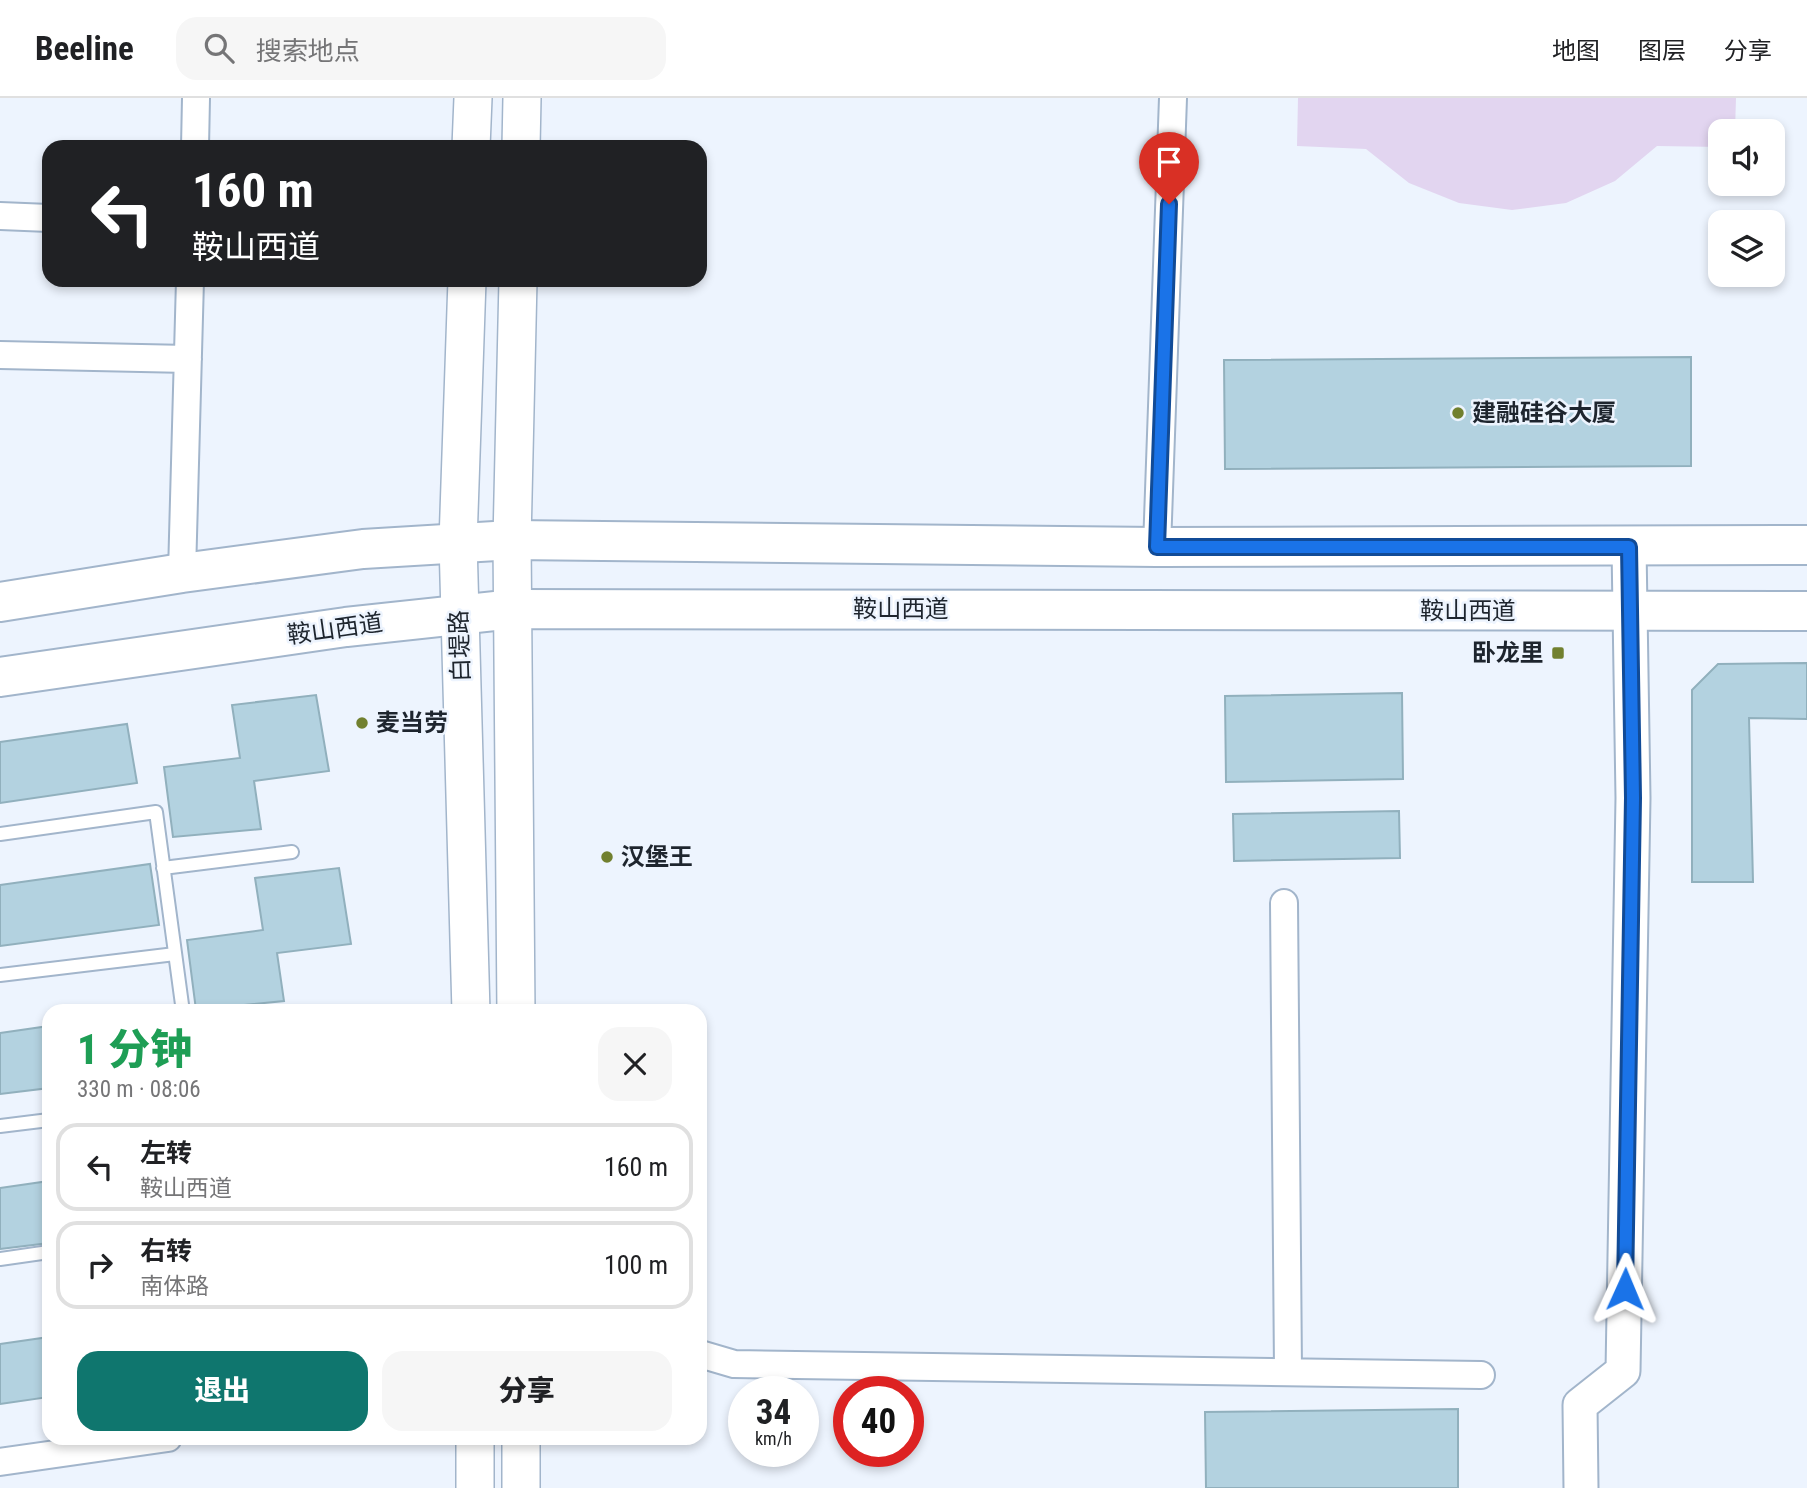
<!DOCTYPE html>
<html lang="zh">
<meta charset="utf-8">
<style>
:root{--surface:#fff;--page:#f6f6f6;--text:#202124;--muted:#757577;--line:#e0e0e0;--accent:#0f766e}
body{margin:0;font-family:"Roboto Condensed","Noto Sans SC",sans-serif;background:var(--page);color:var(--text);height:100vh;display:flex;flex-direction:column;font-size:26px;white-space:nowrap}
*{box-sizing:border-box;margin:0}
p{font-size:23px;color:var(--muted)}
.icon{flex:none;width:38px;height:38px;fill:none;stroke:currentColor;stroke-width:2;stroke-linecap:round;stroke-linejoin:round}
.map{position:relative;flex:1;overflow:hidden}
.drawer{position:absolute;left:42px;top:906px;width:665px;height:441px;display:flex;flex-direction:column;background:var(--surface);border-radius:21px;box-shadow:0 4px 10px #0003}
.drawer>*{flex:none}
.guide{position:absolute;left:42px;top:42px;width:665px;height:147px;border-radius:21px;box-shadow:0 4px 10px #0003;background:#202124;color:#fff;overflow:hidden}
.buttons{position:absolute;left:1708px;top:21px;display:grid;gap:14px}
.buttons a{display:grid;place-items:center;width:77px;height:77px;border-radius:14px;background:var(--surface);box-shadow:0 4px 10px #0003;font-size:35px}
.speed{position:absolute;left:728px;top:1278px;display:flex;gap:14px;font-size:35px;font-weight:700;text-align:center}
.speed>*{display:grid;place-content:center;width:91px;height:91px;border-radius:50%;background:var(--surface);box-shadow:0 4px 10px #0003;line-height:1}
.speed small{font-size:18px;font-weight:400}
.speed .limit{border:10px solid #d22;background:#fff;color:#111}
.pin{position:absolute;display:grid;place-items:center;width:60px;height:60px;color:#fff;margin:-72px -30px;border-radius:50% 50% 50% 0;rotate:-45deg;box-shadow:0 0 7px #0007}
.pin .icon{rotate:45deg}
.me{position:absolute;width:77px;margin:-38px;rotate:1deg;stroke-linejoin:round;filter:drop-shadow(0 0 5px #0008)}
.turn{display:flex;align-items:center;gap:24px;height:147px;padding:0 35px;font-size:32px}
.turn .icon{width:91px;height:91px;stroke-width:2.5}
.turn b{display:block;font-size:49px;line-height:60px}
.round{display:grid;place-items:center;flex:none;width:74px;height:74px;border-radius:21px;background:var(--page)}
.head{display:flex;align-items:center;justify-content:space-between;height:119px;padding:0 35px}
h1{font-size:42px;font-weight:800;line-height:52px;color:#1e9e55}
.primary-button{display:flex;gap:14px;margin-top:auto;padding:14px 35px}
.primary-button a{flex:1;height:80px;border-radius:21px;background:var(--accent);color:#fff;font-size:28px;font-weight:800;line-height:80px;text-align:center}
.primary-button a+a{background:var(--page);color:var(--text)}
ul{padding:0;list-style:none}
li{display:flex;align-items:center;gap:21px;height:88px;margin:0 14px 10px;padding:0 21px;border:4px solid var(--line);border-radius:21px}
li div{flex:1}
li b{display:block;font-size:26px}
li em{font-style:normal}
header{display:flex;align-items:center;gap:42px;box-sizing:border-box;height:98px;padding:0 35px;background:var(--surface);border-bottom:2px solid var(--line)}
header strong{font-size:33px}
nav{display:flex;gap:38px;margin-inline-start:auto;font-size:24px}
.search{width:490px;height:63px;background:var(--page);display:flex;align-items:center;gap:18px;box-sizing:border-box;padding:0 24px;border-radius:21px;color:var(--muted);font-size:26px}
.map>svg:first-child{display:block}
.green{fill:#e2d5f0}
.building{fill:#b3d2e0;stroke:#91b0bd;stroke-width:2}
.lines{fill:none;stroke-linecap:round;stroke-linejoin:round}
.service-casing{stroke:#a2b5cb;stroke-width:16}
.minor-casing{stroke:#a2b5cb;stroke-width:30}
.tertiary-casing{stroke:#a2b5cb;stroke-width:37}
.secondary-casing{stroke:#a2b5cb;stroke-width:40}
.primary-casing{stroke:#a2b5cb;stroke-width:42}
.service{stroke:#fff;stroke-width:12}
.minor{stroke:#fff;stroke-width:26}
.tertiary{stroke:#fff;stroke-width:33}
.secondary{stroke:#fff;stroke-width:37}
.primary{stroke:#fff;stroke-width:38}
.route-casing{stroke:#114b97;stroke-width:18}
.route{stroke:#1a73e8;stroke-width:12}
.poi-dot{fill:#71802f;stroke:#edf4fe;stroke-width:2.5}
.labels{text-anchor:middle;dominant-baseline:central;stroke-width:5;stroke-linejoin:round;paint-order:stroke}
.poi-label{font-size:24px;font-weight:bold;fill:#1e252e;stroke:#edf4fe;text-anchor:start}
.street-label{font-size:24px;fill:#1e252e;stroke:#edf4fe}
</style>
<header>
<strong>Beeline</strong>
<div class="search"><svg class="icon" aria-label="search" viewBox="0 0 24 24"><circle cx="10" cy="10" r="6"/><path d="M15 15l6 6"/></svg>搜索地点</div>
<nav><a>地图</a><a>图层</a><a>分享</a></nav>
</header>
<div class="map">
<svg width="1807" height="1390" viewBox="0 0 1807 1390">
<rect width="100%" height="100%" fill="#edf4fe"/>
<path class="green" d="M1298 0H1736L1735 33H1720V49L1657 48 1615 83 1566 105 1512 112 1459 105 1409 85 1366 51 1297 48Z"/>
<path class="building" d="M1691 259V368L1225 371 1224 262Z
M1807 565V621L1749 620 1753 784H1692V592L1718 566Z
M1402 595 1403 681 1226 684 1225 598Z
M316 597 329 673 254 683 261 731 173 739 164 669 240 660 232 607Z
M127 626 137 685 0 705V644Z
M1399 713 1400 760 1234 763 1233 716Z
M150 766 159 827 0 848V787Z
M339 770 351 846 277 855 284 903 196 912 187 842 263 832 255 780Z
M49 928V990L0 996V935Z
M49 1083V1145L0 1151V1090Z
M49 1239V1299L0 1306V1246Z
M1458 1311V1390H1206L1205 1314Z"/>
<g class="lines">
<defs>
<path id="service" d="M0 736 156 714 183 914
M163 770 292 754
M0 877 175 856
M0 1028 49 1022
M0 1161 49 1154"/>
<path id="minor" d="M195 49 196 0
M0 118 49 120
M0 257 188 261
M1157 449 1173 0
M182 475 190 182
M1284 805 1288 1272
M700 1256 734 1266 1481 1277
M0 1364 168 1340"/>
<path id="tertiary" d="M1581 1390 1580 1307 1623 1273 1633 700 1629 449"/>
<path id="secondary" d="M471 49 473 0
M521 49 522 0
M467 182 458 444 471 914
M516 914 512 442 518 182
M475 1340V1390
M521 1340V1390"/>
<path id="primary" d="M0 504 182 475 363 451 512 442 1157 449 1807 447
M0 579 346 529 514 511 1807 513"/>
</defs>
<use href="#service" class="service-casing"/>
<use href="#minor" class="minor-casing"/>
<use href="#tertiary" class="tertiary-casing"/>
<use href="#secondary" class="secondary-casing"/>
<use href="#primary" class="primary-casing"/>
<use href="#service" class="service"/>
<use href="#minor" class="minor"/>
<use href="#tertiary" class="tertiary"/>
<use href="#secondary" class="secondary"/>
<use href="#primary" class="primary"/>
</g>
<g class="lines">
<defs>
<path id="route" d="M1169 106 1157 449H1629L1633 700 1625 1191"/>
</defs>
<use href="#route" class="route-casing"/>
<use href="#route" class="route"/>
</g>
<g class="poi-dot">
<circle cx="1458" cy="315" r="7"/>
<rect x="1551" y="548" width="14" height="14" rx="3.5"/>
<circle cx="362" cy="625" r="7"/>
<circle cx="607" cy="759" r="7"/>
</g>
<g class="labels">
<g class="poi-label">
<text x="1472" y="315">建融硅谷大厦</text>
<text x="1544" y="555" text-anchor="end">卧龙里</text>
<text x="376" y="625">麦当劳</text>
<text x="621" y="759">汉堡王</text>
</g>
<g class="street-label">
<text x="901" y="511">鞍山西道</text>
<text x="1468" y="513">鞍山西道</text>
<text transform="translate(335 531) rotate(-8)">鞍山西道</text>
<text transform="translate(460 548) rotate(-92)">白堤路</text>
</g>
</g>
</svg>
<div class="buttons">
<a><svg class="icon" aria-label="sound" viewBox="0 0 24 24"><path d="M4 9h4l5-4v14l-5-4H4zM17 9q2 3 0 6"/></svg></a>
<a><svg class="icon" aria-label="layers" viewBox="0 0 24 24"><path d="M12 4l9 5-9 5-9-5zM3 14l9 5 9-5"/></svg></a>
</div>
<div class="speed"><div>34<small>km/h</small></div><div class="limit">40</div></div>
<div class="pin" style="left:1169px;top:106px;background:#d93025"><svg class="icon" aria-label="arrive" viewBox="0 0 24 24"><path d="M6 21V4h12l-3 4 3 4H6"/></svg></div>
<svg class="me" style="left:1625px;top:1191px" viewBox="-20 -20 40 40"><path d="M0-17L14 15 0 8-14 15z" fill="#1a73e8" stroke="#fff" stroke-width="4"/></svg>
<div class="guide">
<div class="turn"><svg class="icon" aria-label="left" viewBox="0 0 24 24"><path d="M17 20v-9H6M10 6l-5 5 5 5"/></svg><div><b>160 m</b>鞍山西道</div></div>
</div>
<section class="drawer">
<div class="head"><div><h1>1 分钟</h1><p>330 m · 08:06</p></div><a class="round"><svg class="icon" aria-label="close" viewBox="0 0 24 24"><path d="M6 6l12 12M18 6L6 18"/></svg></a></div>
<ul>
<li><svg class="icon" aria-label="left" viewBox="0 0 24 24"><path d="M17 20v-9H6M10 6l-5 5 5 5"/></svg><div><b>左转</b><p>鞍山西道</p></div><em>160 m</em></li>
<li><svg class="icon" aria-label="right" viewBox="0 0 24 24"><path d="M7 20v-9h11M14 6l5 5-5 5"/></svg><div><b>右转</b><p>南体路</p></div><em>100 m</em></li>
</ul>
<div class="primary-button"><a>退出</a><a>分享</a></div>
</section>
</div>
